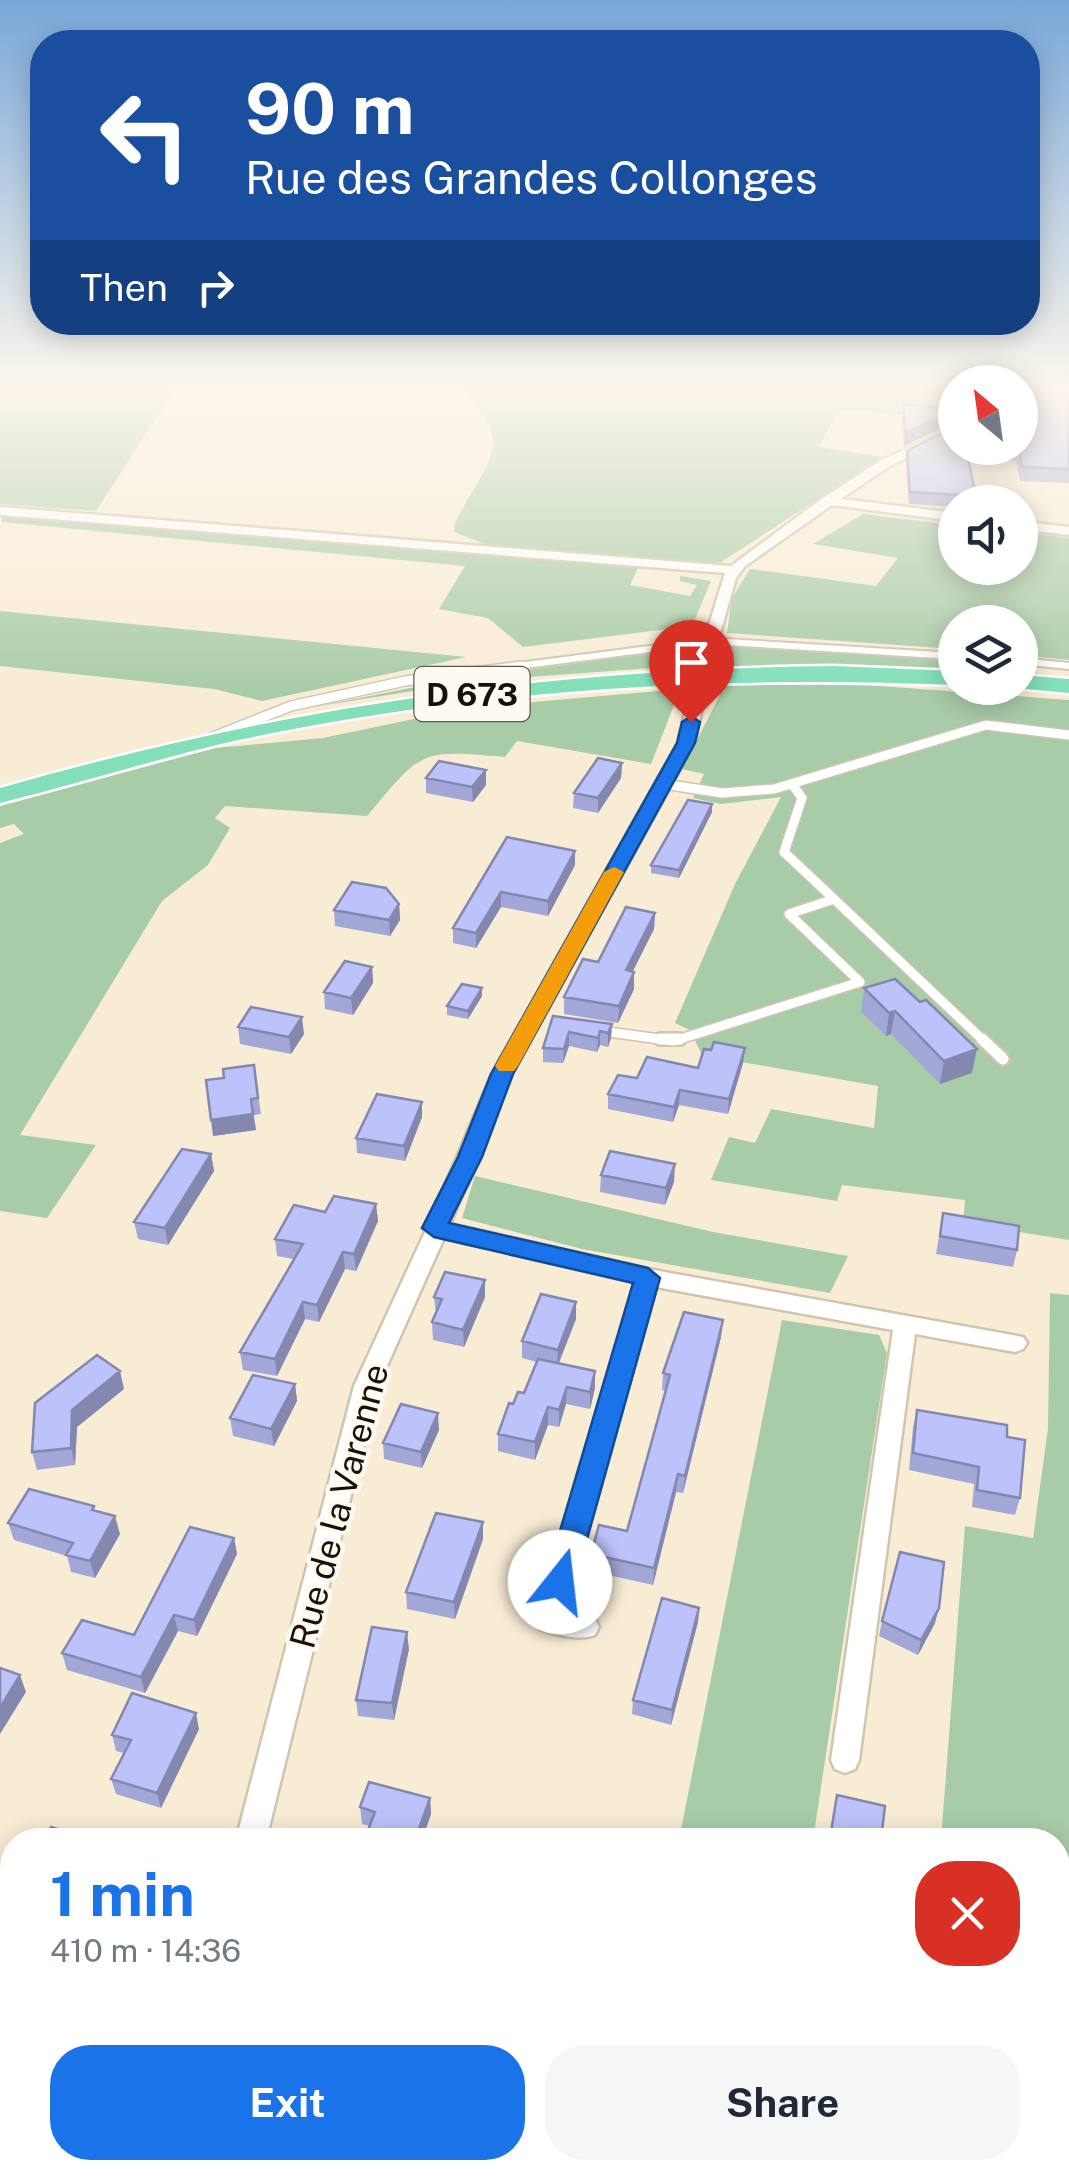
<!DOCTYPE html>
<meta charset="utf-8">
<style>
:root{--surface:#fff;--page:#f6f6f7;--text:#1f2937;--muted:#747a83;--accent:#1a73e8}
body{margin:0;font-family:"Public Sans",sans-serif;background:var(--page);color:var(--text);height:100vh;display:flex;flex-direction:column;font-size:38px;white-space:nowrap}
*{box-sizing:border-box;margin:0}
p{font-size:32px;color:var(--muted)}
.icon{flex:none;width:55px;height:55px;fill:none;stroke:currentColor;stroke-width:2;stroke-linecap:round;stroke-linejoin:round}
.map{position:relative;flex:1;overflow:hidden}
.side{position:absolute;left:0px;top:1828px;width:1070px;height:352px;display:flex;flex-direction:column;background:var(--surface);border-radius:40px 40px 0 0;box-shadow:0 5px 25px #0003}
.side>*{flex:none}
.hud{position:absolute;left:30px;top:30px;width:1010px;height:305px;border-radius:40px;box-shadow:0 5px 25px #0003;background:#1a4fa0;color:#fff;overflow:hidden}
.needle{width:65px;rotate:331deg}
.buttons{position:absolute;left:938px;top:365px;display:grid;gap:20px}
.buttons a{display:grid;place-items:center;width:100px;height:100px;border-radius:50%;background:var(--surface);box-shadow:0 5px 25px #0003;font-size:50px}
.pin{position:absolute;display:grid;place-items:center;width:85px;height:85px;color:#fff;margin:-102px -42px;border-radius:50% 50% 50% 0;rotate:-45deg;box-shadow:0 0 10px #0007}
.pin .icon{rotate:45deg}
.me{position:absolute;width:110px;margin:-55px;rotate:16deg;stroke-linejoin:round;filter:drop-shadow(0 0 8px #0008)}
.turn{display:flex;align-items:center;gap:35px;height:210px;padding:0 50px;font-size:45px}
.turn .icon{width:130px;height:130px;stroke-width:2.5}
.turn b{display:block;font-size:70px;line-height:85px}
.then{display:flex;align-items:center;height:95px;padding:0 50px;background:#0003;gap:20px;font-size:38px}
.round{display:grid;place-items:center;flex:none;width:105px;height:105px;border-radius:40px;background:var(--page)}
.headline{display:flex;align-items:center;justify-content:space-between;height:170px;padding:0 50px}
h1{font-size:60px;font-weight:700;line-height:75px;color:var(--accent)}
.action{display:flex;gap:20px;margin-top:auto;padding:20px 50px}
.action a{flex:1;height:115px;border-radius:40px;background:var(--accent);color:#fff;font-size:40px;font-weight:700;line-height:115px;text-align:center}
.action a+a{background:var(--page);color:var(--text)}
.map>svg:first-child{display:block}
.green{fill:#a9cca8}
.lines{fill:none;stroke-linecap:round;stroke-linejoin:round}
.service-far2-casing{stroke:#d0c5ae;stroke-width:10}
.service-far1-casing{stroke:#d0c5ae;stroke-width:12}
.service-casing{stroke:#d0c5ae;stroke-width:16}
.minor-casing{stroke:#d0c5ae;stroke-width:5}
.primary-casing{stroke:#fff;stroke-width:5}
.service-far2{stroke:#fff;stroke-width:6}
.service-far1{stroke:#fff;stroke-width:9}
.service{stroke:#fff;stroke-width:11}
.minor{fill:#fff;fill-rule:evenodd}
.primary{fill:#83dfb9;fill-rule:evenodd}
.minor-bridge-far1-casing{stroke:#d0c5ae;stroke-width:16;stroke-linecap:butt}
.minor-bridge-casing{stroke:#d0c5ae;stroke-width:21;stroke-linecap:butt}
.minor-bridge-far1{stroke:#fff;stroke-width:12}
.minor-bridge{stroke:#fff;stroke-width:18}
.wall{fill:#a3a7d7}
.shaded-wall{fill:#8488af}
.building{fill:#bdc2fa;stroke:#8488af;stroke-width:2.5}
.route{fill:#1a73e8;stroke:#114b97;stroke-width:2.5}
.slow{fill:#f59e0b}
.labels{text-anchor:middle;dominant-baseline:central;stroke-width:9;stroke-linejoin:round;paint-order:stroke}
.shield{fill:#fffaf1;stroke:#5c584f;stroke-width:2.5}
.shield-label{font-size:32px;font-weight:bold;fill:#16120a}
.street-label{font-size:35px;fill:#16120a;stroke:#fffaf1}
</style>
<div class="map">
<svg width="1069" height="2179" viewBox="0 0 1069 2179">
<rect width="100%" height="100%" fill="#f8ecd5"/>
<path class="green" d="M0 384H178L96 511 0 504Z
M456 384 955 385V422L855 409 838 412 819 447 883 457 721 562 706 563 485 544 454 532 455 523C488 458 520 444 456 384Z
M863 514 955 525V568H1020V532L1069 538V660L1020 655V622H955V649L727 633 732 598 750 569 876 586 898 558 813 544Z
M2 516 638 568 630 585 690 596 697 585 680 581V576L711 581 692 626 523 647 488 618 439 609 465 566 2 522Z
M0 611 466 657 262 701 214 689 0 666Z
M724 644 955 661V668L718 666Z
M698 647 692 665 474 681 314 707 451 680Z
M826 682 1069 700V1240L963 1223 965 1200 842 1185 837 1201 711 1180 729 1137 755 1143 771 1109 874 1128 878 1086 702 1055 690 1030 675 1023 735 884 781 797 721 804 693 798 704 774 682 769 720 695 681 699 674 705 651 764 517 741 505 757C418 749 422 751 367 816L225 806 215 818 230 828 208 865 162 901 20 1135 96 1145 47 1218 0 1211V843L24 834 14 824 0 828V806L215 748 323 738 466 708 727 685Z
M475 1176 713 1232 848 1256 830 1293 582 1249 462 1218Z
M1050 1293 1069 1295V2179H505L507 2168H1058V1840H941L965 1526 1033 1538 1048 1428Z
M782 1320 879 1335 887 1353 813 1840H679Z
M203 2168H404L402 2179H200Z"/>
<g class="lines">
<defs>
<path id="service-far2" d="M1020 661 1069 666
M502 668 711 641 955 656"/>
<path id="service-far1" d="M213 737 291 706 405 681 521 666
M664 784 722 793 774 789 986 725 1069 735
M834 899 985 1042
M601 1031 674 1041 860 982 789 914 834 899 784 852 802 798 792 784"/>
<path id="service" d="M660 1039H680
M982 1039 1003 1059"/>
<path id="minor" d="M955 426V434L888 467 841 499 955 513V521L832 505 745 566 736 578 715 651 708 655 701 651 725 573 0 515V507L731 566 823 498 880 461Z
M1020 521 1069 527V535L1020 529Z
M696 695 704 700 694 743 512 1074 450 1224 648 1269 1023 1337 1027 1343 1023 1349 1015 1352 915 1334 859 1760 855 1769 845 1773 835 1769 831 1760 893 1330 656 1287 565 1612 595 1619 599 1627 595 1635C579 1641 556 1635 540 1629L536 1621 635 1282 444 1238 378 1386 266 1840H236L354 1386 425 1232 423 1228 430 1221 492 1074 678 743 688 700Z
M151 2168H185L182 2179H148Z"/>
<path id="primary" d="M834 666 955 671V685C712 675 472 690 234 741 155 759 78 784 0 803V788C281 708 541 669 834 666Z
M1020 675 1069 679V693L1015 688H1020Z"/>
</defs>
<use href="#service-far2" class="service-far2-casing"/>
<use href="#service-far1" class="service-far1-casing"/>
<use href="#service" class="service-casing"/>
<use href="#minor" class="minor-casing"/>
<use href="#primary" class="primary-casing"/>
<use href="#service-far2" class="service-far2"/>
<use href="#service-far1" class="service-far1"/>
<use href="#service" class="service"/>
<use href="#minor" class="minor"/>
<use href="#primary" class="primary"/>
<defs>
<path id="minor-bridge-far1" d="M704 668 708 651"/>
<path id="minor-bridge" d="M696 700 704 666"/>
</defs>
<use href="#minor-bridge-far1" class="minor-bridge-far1-casing"/>
<use href="#minor-bridge" class="minor-bridge-casing"/>
<use href="#minor-bridge-far1" class="minor-bridge-far1"/>
<use href="#minor-bridge" class="minor-bridge"/>
</g>
<path class="wall" d="M1020 384H1069V483L1020 481 1016 461 1007 460 1009 448H1020Z
M903 405 953 411 952 423 904 446 902 417Z
M907 451 976 496 975 502H955V507L909 504 906 463Z
M622 763 621 778 598 813 573 808 574 793Z
M486 770V785L473 802 426 793V778Z
M712 804V812L679 878 651 873V865Z
M507 837 575 851V865L548 916 501 907 476 948 453 943V928Z
M399 904 400 920 390 936 335 926 334 910Z
M655 913 654 929 632 972 634 989 618 1023 564 1014V997L598 962Z
M372 967 373 983 353 1015 325 1009 324 992Z
M895 979 972 1073 940 1084 891 1034 886 1036 861 1012 864 988Z
M482 988V996L468 1019 447 1015V1006Z
M553 1016 612 1024 611 1038 608 1047 600 1045 597 1052 569 1046 563 1063 543 1062V1048Z
M238 1027 304 1034 291 1054 240 1044Z
M745 1048 743 1063 728 1114 679 1105 673 1122 608 1109V1094L637 1078 698 1068 711 1050Z
M254 1065 261 1114 254 1115 256 1130 213 1136 224 1078Z
M422 1117 405 1161 357 1153 356 1138Z
M211 1154 214 1171 168 1245 138 1239 134 1222Z
M601 1175 674 1182 665 1205 600 1192Z
M376 1204 378 1221 356 1271 345 1269 319 1322 305 1319 277 1376 243 1370 240 1352 294 1259 277 1256 275 1239 325 1212Z
M943 1213 1017 1250 1013 1267 936 1254Z
M485 1280V1297L464 1347 433 1340 432 1322 436 1315 434 1297Z
M576 1319 559 1363 595 1371V1388L590 1409 566 1404 559 1427 548 1425 535 1460 498 1451V1434L513 1404 524 1393 537 1362 522 1358V1341Z
M721 1337 683 1493 676 1492 653 1585 590 1571 591 1554 627 1531 666 1391 662 1390 663 1373Z
M295 1384 297 1401 274 1446 233 1436 230 1418Z
M124 1389 77 1427 75 1465 37 1470 32 1452Z
M917 1410 1007 1437 1020 1498 1015 1515 972 1507 974 1484 909 1470 913 1427Z
M439 1430 422 1468 384 1459 383 1443Z
M94 1506 96 1511 120 1534 95 1578 71 1572 67 1556 14 1540 8 1523Z
M234 1538 237 1554 197 1636 178 1631 145 1693 67 1670 62 1653 134 1635Z
M483 1539 455 1619 407 1609 406 1592Z
M699 1608 698 1622 671 1725 632 1714 633 1700Z
M882 1621 935 1623 918 1655 879 1636Z
M409 1649 394 1720 358 1716 356 1700Z
M199 1729 161 1808 116 1794 111 1779 124 1753 116 1751 112 1735Z
M430 1798 431 1814 422 1840H366L370 1826 362 1824 360 1807Z
M0 1869 12 1873V1976L0 1972Z
M12 2103V2138L9 2137 3 2124Z
M104 2168H124L122 2173Z"/>
<path class="shaded-wall" d="M953 411 952 423 904 446 906 433Z
M622 763 621 778 598 813V798Z
M486 770V785L473 802 472 787Z
M712 804V812L679 878V870Z
M575 851V865L548 916V901Z
M501 892V907L476 948V933Z
M399 904 400 920 390 936 389 920Z
M655 913 654 929 625 987 626 970Z
M372 967 373 983 353 1015 351 998Z
M634 972V989L618 1023 619 1006Z
M482 988V996L468 1019V1011Z
M895 1011 891 1034 886 1036 889 1013Z
M302 1017 304 1034 291 1054 289 1037Z
M612 1024 611 1038 608 1047V1033Z
M600 1031V1045L597 1052 598 1038Z
M569 1032V1046L563 1063 564 1049Z
M745 1048 743 1063 728 1114 729 1099Z
M977 1049 972 1073 940 1084 944 1061Z
M680 1090 679 1105 673 1122 674 1107Z
M422 1102V1117L405 1161 404 1146Z
M253 1114 256 1130 213 1136 211 1120Z
M211 1154 214 1171 168 1245 165 1228Z
M675 1164 674 1182 665 1205 666 1188Z
M376 1204 378 1221 356 1271 354 1254Z
M343 1252 345 1269 319 1322 317 1305Z
M485 1280V1297L464 1347 463 1330Z
M303 1302 305 1319 277 1376 275 1359Z
M576 1302V1319L557 1367 558 1350Z
M723 1320 721 1337 683 1493 685 1476Z
M120 1371 124 1389 77 1427 75 1465 71 1448 72 1410Z
M595 1371V1388L590 1409V1392Z
M295 1384 297 1401 274 1446 271 1429Z
M567 1387 566 1404 559 1427V1410Z
M548 1407V1425L535 1460V1442Z
M438 1413 439 1430 422 1468 421 1452Z
M678 1474 676 1492 653 1585 654 1568Z
M115 1516 120 1534 95 1578 90 1561Z
M483 1522V1539L455 1619 454 1602Z
M234 1538 237 1554 197 1636 194 1620Z
M699 1608 698 1622 671 1725 672 1710Z
M939 1608 935 1623 918 1655 921 1640Z
M174 1615 178 1631 145 1693 141 1677Z
M407 1632 409 1649 394 1720 392 1703Z
M20 1675 26 1692 0 1734V1708Z
M196 1713 199 1729 161 1808 157 1793Z
M430 1798 431 1814 422 1840H415Z"/>
<path class="building" d="M1020 384H1069V469L1022 467 1019 448 1021 421Z
M903 405 923 406 953 411 906 433Z
M955 426V448H966L976 496 910 492 907 451Z
M598 758 622 763 598 798 574 793Z
M439 761 486 770 472 787 426 778Z
M688 800 712 804 679 870 651 865Z
M507 837 575 851 548 901 501 892 476 933 453 928Z
M352 882 386 888 399 904 389 920 334 910Z
M626 907 655 913 626 970 634 972 619 1006 564 997 583 959 598 962Z
M345 961 372 967 351 998 324 992Z
M895 979 920 1002 926 1000 977 1049 944 1061 895 1011 889 1013 864 988Z
M462 984 482 988 468 1011 447 1006Z
M251 1007 302 1017 289 1037 238 1027Z
M553 1016 612 1024 608 1033 600 1031 598 1038 569 1032 564 1049 543 1048Z
M714 1042 745 1048 729 1099 680 1090 674 1107 608 1094 618 1075 637 1078 647 1057 698 1068 704 1049 711 1050Z
M254 1065 258 1098 251 1099 253 1114 211 1120 206 1080 224 1078 223 1069Z
M377 1094 422 1102 404 1146 356 1138Z
M182 1149 211 1154 165 1228 134 1222Z
M610 1151 675 1164 666 1188 601 1175Z
M334 1196 376 1204 354 1254 343 1252 317 1305 303 1302 275 1359 240 1352 303 1244 275 1239 294 1205 325 1212Z
M943 1213 1019 1226 1017 1250 940 1236Z
M445 1272 485 1280 463 1330 432 1322 442 1299 434 1297Z
M541 1294 576 1302 558 1350 522 1341Z
M684 1312 723 1320 685 1476 678 1474 654 1568 591 1554 599 1525 627 1531 670 1375 663 1373Z
M97 1355 120 1371 72 1410 71 1448 32 1452 35 1403Z
M538 1359 595 1371 590 1392 567 1387 559 1410 548 1407 535 1442 498 1434 509 1403 513 1404 518 1392 524 1393Z
M253 1375 295 1384 271 1429 230 1418Z
M401 1404 438 1413 421 1452 383 1443Z
M917 1410 1007 1425V1437L1025 1440 1020 1498 977 1490 979 1467 913 1453Z
M29 1489 94 1506 92 1510 115 1516 90 1561 66 1555 73 1543 8 1523Z
M436 1513 483 1522 454 1602 406 1592Z
M190 1527 234 1538 194 1620 174 1615 141 1677 62 1653 82 1620 134 1635Z
M900 1552 944 1562 939 1608 921 1640 882 1621Z
M662 1598 699 1608 672 1710 633 1700Z
M372 1627 407 1632 392 1703 356 1700Z
M0 1668 20 1675 0 1708Z
M132 1693 196 1713 157 1793 111 1779 131 1740 112 1735Z
M369 1782 430 1798 415 1840H373L365 1838 375 1812 360 1807Z
M837 1795 885 1806 881 1840H838L830 1838Z
M51 1827 94 1840H44Z
M0 1869 12 1873V1964L0 1960V1921L2 1918H0Z
M12 2103V2127L3 2124Z"/>
<linearGradient id="sky" x2="0" y2="1"><stop stop-color="#79a7d9"/><stop offset="0.56" stop-color="#fcf6ec"/><stop offset="1" stop-color="#fcf6ec" stop-opacity="0"/></linearGradient>
<rect width="1069" height="689" fill="url(#sky)"/>
<path class="route" d="M691 716 700 722 695 743 513 1074 482 1157 449 1223 648 1268 660 1278 575 1582 571 1592 560 1595 550 1592 545 1582 633 1283 434 1237 422 1228 458 1157 491 1074 677 743 682 722Z"/>
<path class="slow" d="M614 867 624 872 518 1066 514 1071H499L495 1066 604 872Z"/>
<g class="labels">
<rect class="shield" x="414.5" y="667" width="115" height="54" rx="8"/>
<g class="shield-label">
<text x="472" y="694">D 673</text>
</g>
<g class="street-label">
<text transform="translate(339 1506) rotate(-75)">Rue de la Varenne</text>
</g>
</g>
</svg>
<div class="buttons">
<a><svg class="needle" viewBox="-14 -14 28 28"><path d="M0-13l5 13h-10z" fill="#e53935"/><path d="M0 13l5-13h-10z" fill="#747a83"/></svg></a>
<a><svg class="icon" aria-label="sound" viewBox="0 0 24 24"><path d="M4 9h4l5-4v14l-5-4H4zM17 9q2 3 0 6"/></svg></a>
<a><svg class="icon" aria-label="layers" viewBox="0 0 24 24"><path d="M12 4l9 5-9 5-9-5zM3 14l9 5 9-5"/></svg></a>
</div>
<div class="pin" style="left:691px;top:722px;background:#d93025"><svg class="icon" aria-label="arrive" viewBox="0 0 24 24"><path d="M6 21V4h12l-3 4 3 4H6"/></svg></div>
<svg class="me" style="left:560px;top:1582px" viewBox="-20 -20 40 40"><circle r="19" fill="#fff"/><path d="M0-13L10 11 0 6-10 11z" fill="#1a73e8"/></svg>
<div class="hud">
<div class="turn"><svg class="icon" aria-label="left" viewBox="0 0 24 24"><path d="M17 20v-9H6M10 6l-5 5 5 5"/></svg><div><b>90 m</b>Rue des Grandes Collonges</div></div>
<div class="then">Then<svg class="icon" aria-label="right" viewBox="0 0 24 24"><path d="M7 20v-9h11M14 6l5 5-5 5"/></svg></div>
</div>
<section class="side">
<div class="headline"><div><h1>1 min</h1><p>410 m · 14:36</p></div><a class="round" style="background:#d93025;color:#fff"><svg class="icon" aria-label="close" viewBox="0 0 24 24"><path d="M6 6l12 12M18 6L6 18"/></svg></a></div>
<div class="action"><a>Exit</a><a>Share</a></div>
</section>
</div>
